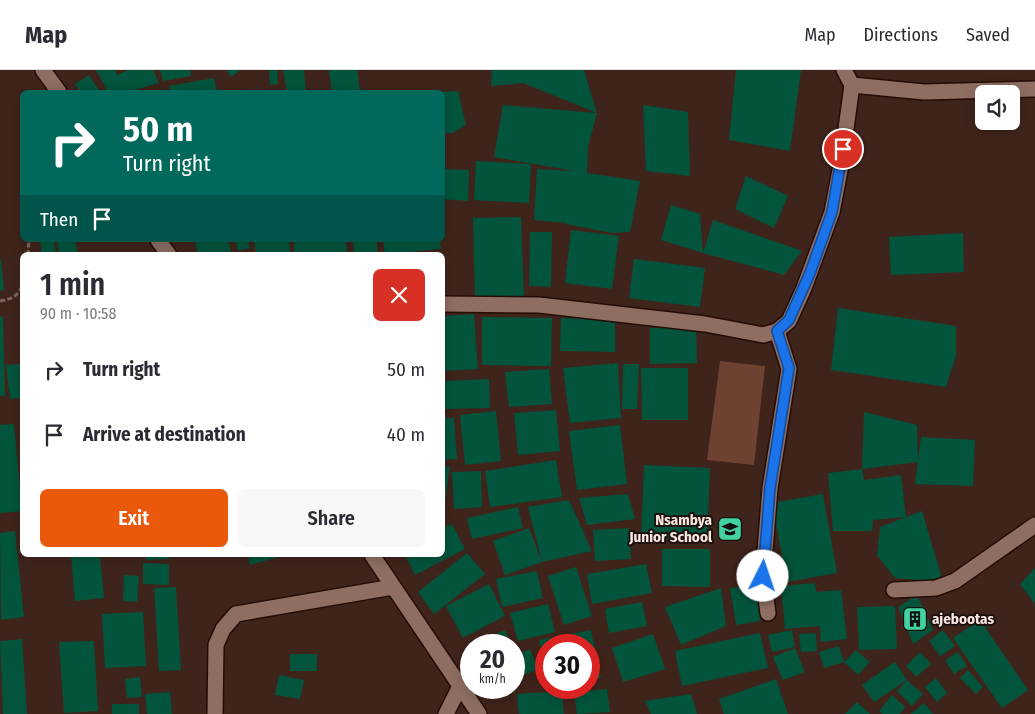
<!DOCTYPE html>
<meta charset="utf-8">
<style>
:root{--surface:#fff;--page:#f7f7f7;--text:#2b2b33;--muted:#7c7c81;--line:#e1e1e2;--accent:#ea580c}
body{margin:0;font-family:"Fira Sans Condensed",sans-serif;background:var(--page);color:var(--text);height:100vh;display:flex;flex-direction:column;font-size:19px;white-space:nowrap}
*{box-sizing:border-box;margin:0}
p{font-size:16px;color:var(--muted)}
.icon{flex:none;width:28px;height:28px;fill:none;stroke:currentColor;stroke-width:2;stroke-linecap:round;stroke-linejoin:round}
.map{position:relative;flex:1;overflow:hidden}
.side{position:absolute;left:20px;top:182px;width:425px;height:305px;display:flex;flex-direction:column;background:var(--surface);border-radius:8px;box-shadow:0 2px 12px #0003}
.side>*{flex:none}
.banner{position:absolute;left:20px;top:20px;width:425px;height:152px;border-radius:8px;box-shadow:0 2px 12px #0003;background:#00695c;color:#fff;overflow:hidden}
.buttons{position:absolute;left:975px;top:15px;display:grid;gap:10px}
.buttons a{display:grid;place-items:center;width:45px;height:45px;border-radius:8px;background:var(--surface);box-shadow:0 2px 12px #0003;font-size:25px}
.speed{position:absolute;left:460px;top:564px;display:flex;gap:10px;font-size:25px;font-weight:700;text-align:center}
.speed>*{display:grid;place-content:center;width:65px;height:65px;border-radius:50%;background:var(--surface);box-shadow:0 2px 12px #0003;line-height:1}
.speed small{font-size:12px;font-weight:400}
.speed .limit{border:8px solid #d22;background:#fff;color:#111}
.pin{position:absolute;display:grid;place-items:center;width:42px;height:42px;color:#fff;margin:-21px;border:2px solid #fff;border-radius:50%;box-shadow:0 1px 5px #0007}
.me{position:absolute;width:55px;margin:-28px;rotate:4deg;stroke-linejoin:round;filter:drop-shadow(0 0 4px #0008)}
.turn{display:flex;align-items:center;gap:18px;height:105px;padding:0 20px;font-size:22px}
.turn .icon{width:65px;height:65px;stroke-width:2.5}
.turn b{display:block;font-size:35px;line-height:42px}
.then{display:flex;align-items:center;height:48px;padding:0 20px;background:#0003;gap:10px;font-size:19px}
.round{display:grid;place-items:center;flex:none;width:52px;height:52px;border-radius:8px;background:var(--page)}
.headline{display:flex;align-items:center;justify-content:space-between;height:85px;padding:0 20px}
h1{font-size:30px;font-weight:600;line-height:38px}
.action{display:flex;gap:10px;margin-top:auto;padding:10px 20px}
.action a{flex:1;height:58px;border-radius:8px;background:var(--accent);color:#fff;font-size:20px;font-weight:600;line-height:58px;text-align:center}
.action a+a{background:var(--page);color:var(--text)}
ul{padding:0;list-style:none}
li{display:flex;align-items:center;gap:15px;height:65px;padding:0 20px}
li div{flex:1}
li b{display:block;font-size:19px}
li em{font-style:normal}
header{display:flex;align-items:center;gap:30px;box-sizing:border-box;height:70px;padding:0 25px;background:var(--surface);border-bottom:1px solid var(--line)}
header strong{font-size:24px}
nav{display:flex;gap:28px;margin-inline-start:auto;font-size:18px}
.map>svg:first-child{display:block}
.green{fill:#6f4131}
.building{fill:#03543c}
.lines{fill:none;stroke-linecap:round;stroke-linejoin:round}
.lane-casing{stroke:#250c05;stroke-width:18}
.street-casing{stroke:#250c05;stroke-width:18}
.path{stroke:#7d655d;stroke-width:3;stroke-dasharray:5 2.5;stroke-linecap:butt}
.lane{stroke:#8e6e63;stroke-width:15}
.street{stroke:#8e6e63;stroke-width:15}
.route-casing{stroke:#114b97;stroke-width:12}
.route{stroke:#1a73e8;stroke-width:9}
.labels{text-anchor:middle;dominant-baseline:central;stroke-width:4;stroke-linejoin:round;paint-order:stroke}
.poi-label{font-size:15px;font-weight:bold;fill:#fae7e1;stroke:#1d110d;text-anchor:end}
</style>
<header>
<strong>Map</strong>
<nav><a>Map</a><a>Directions</a><a>Saved</a></nav>
</header>
<div class="map">
<svg width="1035" height="644" viewBox="0 0 1035 644">
<rect width="100%" height="100%" fill="#3f241b"/>
<path class="green" d="M720 291 765 296 754 395 707 390Z"/>
<path class="building" d="M96 0H115L117 5 128 0H153L159 13 127 22H108Z
M160 0H190L191 6 163 11Z
M227 0H240L231 7Z
M269 0H277L278 14 270 15Z
M283 0H304L306 22H287Z
M329 0H357L360 22H332Z
M492 0H584L597 43 523 13 491 16Z
M736 0H801L790 81 729 70Z
M89 5 100 22H80L75 14Z
M214 8 217 22H170L169 16Z
M257 19 258 22H245Z
M458 21 466 55 453 63H442V22Z
M503 35 597 43 588 77 587 103 640 111 630 162 612 163 566 154V153L534 150 537 99 574 101 494 87Z
M643 35 688 42 690 106 646 101Z
M476 91 531 94 529 133 474 130Z
M442 99 469 100 468 131 442 129Z
M746 106 788 126 774 158 735 139Z
M671 135 700 144 703 183 713 150 802 181 784 205 703 183 661 170Z
M521 147 524 227H475L473 148Z
M571 160 619 166 612 219 565 213Z
M530 162H552L551 217 529 216Z
M963 163 964 202 891 205 889 167Z
M40 170H54L56 185H42Z
M57 170H75L78 185H59Z
M195 170H228L232 185H198Z
M235 170H247L250 178 238 181Z
M254 170H289L290 185H256Z
M294 170H346L347 185H294Z
M353 170H377V185H354Z
M383 170H440L441 179 385 184Z
M419 183H443L444 185H419Z
M0 189H1L4 220 0 221Z
M634 189 705 198 700 237 629 228Z
M838 238 956 256V285L946 317 831 300Z
M474 244 478 299 442 301V246Z
M3 246 5 326H0V247Z
M482 247 552 248 551 296 482 295Z
M561 248 615 250V282L560 281Z
M696 256 697 293 650 294V258Z
M618 293 621 348 570 353 563 298Z
M22 294V328L10 329 6 295Z
M623 294H639L637 339H622Z
M641 298H688V350H642Z
M549 299 552 334 509 337 505 302Z
M489 309 490 338 442 339V311Z
M556 340 560 381 518 385 514 343Z
M496 341 501 391 465 395 460 345Z
M864 342 917 355 918 392 862 399 864 410 901 405 906 447 922 441 943 512 895 508 877 485 880 457 906 447 873 450 872 461H833L828 403 862 399Z
M442 348H454L457 389 442 390Z
M14 354 22 441 0 443V355Z
M620 355 627 414 577 420 569 361Z
M921 367 975 370 973 416 915 414Z
M556 390 562 427 490 437 485 401Z
M644 395 710 398 707 471 641 467Z
M442 396 450 397 444 439H442Z
M481 401 482 437 454 439 452 402Z
M628 424 635 449 587 455 579 428Z
M823 424 837 503 787 512 772 433Z
M569 430 592 481 542 492 528 437Z
M518 437 523 458 472 469 467 448Z
M452 454 465 479 415 505 405 485H442V458Z
M529 458 542 492 505 505 493 471Z
M629 458 631 489 595 491 593 460Z
M15 461 24 547 1 550 0 463Z
M662 479H710V517L662 516Z
M467 483 485 504 434 544 418 522Z
M71 485H100L104 528 75 531Z
M146 485H169V489L146 490Z
M248 485H279V487L250 495Z
M143 493 169 494V515L143 514Z
M646 494 652 523 592 534 587 504Z
M576 497 592 546 564 555 548 506Z
M1035 498V534L1020 514Z
M537 501 543 528 502 537 496 509Z
M124 505 139 506 137 532 123 531Z
M815 513 816 522 841 520 847 569 821 572 820 556 785 559 781 516Z
M489 514 505 546 463 568 446 536Z
M756 516 760 551 736 555 730 518Z
M176 517 181 600 159 601 154 518Z
M721 518 726 556 681 575 665 537Z
M917 525 933 560 913 574 898 537Z
M642 532 647 556 609 563 605 539Z
M548 534 555 562 518 571 510 543Z
M895 536 897 579 859 580 857 537Z
M143 542 146 596 105 598 102 544Z
M980 550 1028 620 1002 638 953 568Z
M505 560 511 575H471V580L469 575Z
M591 560 601 608 589 610V575H546L545 598 539 570Z
M792 560 795 577 772 582 768 565Z
M943 560 955 576 940 586 929 571Z
M760 563 768 598 682 616 675 581Z
M816 563 817 581 801 582 799 564Z
M653 564 665 599 623 612 612 578Z
M22 569 27 644H3L0 571Z
M94 571 98 641 64 643 59 572Z
M839 576 844 592 824 598 819 582Z
M795 578 805 602 783 610 773 587Z
M530 579 538 599 514 609V586Z
M856 580 870 592 858 605 844 592Z
M920 582 931 594 916 607 906 596Z
M958 582 967 596 954 604 945 590Z
M290 584H317V601H290Z
M895 592 907 610 923 624 912 636 897 621 907 610 874 632 862 615Z
M968 600 983 617 976 624 960 608Z
M279 605 304 610 300 629 275 625Z
M140 607 142 627 127 628 125 609Z
M936 608 947 623 937 632 925 617Z
M776 609 788 644H724L719 629Z
M607 619 610 642 577 644 574 623Z
M562 621 564 644H519L517 624Z
M170 622 172 644H147L145 624Z
M691 624 697 644H651L645 631Z
M892 625 905 637 900 644H882L879 641Z
M857 632 870 644H845Z
M924 633 933 644H911Z
M112 634H139V644H112Z"/>
<g class="lines">
<defs>
<path id="lane" d="M894 520 936 518 955 511 1035 455"/>
<path id="street" d="M43 0 59 22
M844 0 852 15 924 22 1035 19
M158 170 169 185
M442 234 539 235 705 254 763 265 777 261 789 251 804 218 832 142 841 95 852 15
M372 485 479 644
M768 543 763 506 770 418 789 299 777 261
M215 644 216 575 223 559 236 544 393 517
M446 644 460 616"/>
</defs>
<use href="#lane" class="lane-casing"/>
<use href="#street" class="street-casing"/>
<path class="path" d="M28 185 29 170
M0 231C11 229 17 227 22 216"/>
<use href="#lane" class="lane"/>
<use href="#street" class="street"/>
</g>
<g class="lines">
<defs>
<path id="route" d="M763 506 770 418 789 298 777 261 789 250 810 203 832 142 843 79"/>
</defs>
<use href="#route" class="route-casing"/>
<use href="#route" class="route"/>
</g>
<defs>
<symbol id="school-square" viewBox="-11 -11 22 22"><rect x="-9" y="-9" width="18" height="18" rx="4" fill="#41d4a1" stroke="#1d110d"/><path d="M0-5L7-2L0 1L-7-2ZM-4 1L0 2.5L4 1V4Q0 6-4 4Z" fill="#111"/></symbol>
<symbol id="building-square" viewBox="-11 -11 22 22"><rect x="-9" y="-9" width="18" height="18" rx="4" fill="#41d4a1" stroke="#1d110d"/><path d="M-4-6H4V6H1V3H-1V6H-4ZM-2.5-4.3h1.7v1.8h-1.7ZM.8-4.3h1.7v1.8H.8ZM-2.5-1h1.7V.8h-1.7ZM.8-1h1.7V.8H.8Z" fill="#111"/></symbol>
</defs>
<g fill-rule="evenodd">
<use href="#school-square" x="716" y="445" width="28" height="28"/>
<use href="#building-square" x="901" y="535" width="28" height="28"/>
</g>
<g class="labels">
<g class="poi-label">
<text x="712" y="450">Nsambya<tspan x="712" dy="17">Junior School</tspan></text>
<text x="932" y="549" text-anchor="start">ajebootas</text>
</g>
</g>
</svg>
<div class="buttons">
<a><svg class="icon" aria-label="sound" viewBox="0 0 24 24"><path d="M4 9h4l5-4v14l-5-4H4zM17 9q2 3 0 6"/></svg></a>
</div>
<div class="speed"><div>20<small>km/h</small></div><div class="limit">30</div></div>
<div class="pin" style="left:843px;top:79px;background:#d93025"><svg class="icon" aria-label="arrive" viewBox="0 0 24 24"><path d="M6 21V4h12l-3 4 3 4H6"/></svg></div>
<svg class="me" style="left:763px;top:506px" viewBox="-20 -20 40 40"><circle r="19" fill="#fff"/><path d="M0-13L10 11 0 6-10 11z" fill="#1a73e8"/></svg>
<div class="banner">
<div class="turn"><svg class="icon" aria-label="right" viewBox="0 0 24 24"><path d="M7 20v-9h11M14 6l5 5-5 5"/></svg><div><b>50 m</b>Turn right</div></div>
<div class="then">Then<svg class="icon" aria-label="arrive" viewBox="0 0 24 24"><path d="M6 21V4h12l-3 4 3 4H6"/></svg></div>
</div>
<section class="side">
<div class="headline"><div><h1>1 min</h1><p>90 m · 10:58</p></div><a class="round" style="background:#d93025;color:#fff"><svg class="icon" aria-label="close" viewBox="0 0 24 24"><path d="M6 6l12 12M18 6L6 18"/></svg></a></div>
<ul>
<li><svg class="icon" aria-label="right" viewBox="0 0 24 24"><path d="M7 20v-9h11M14 6l5 5-5 5"/></svg><div><b>Turn right</b></div><em>50 m</em></li>
<li><svg class="icon" aria-label="arrive" viewBox="0 0 24 24"><path d="M6 21V4h12l-3 4 3 4H6"/></svg><div><b>Arrive at destination</b></div><em>40 m</em></li>
</ul>
<div class="action"><a>Exit</a><a>Share</a></div>
</section>
</div>
